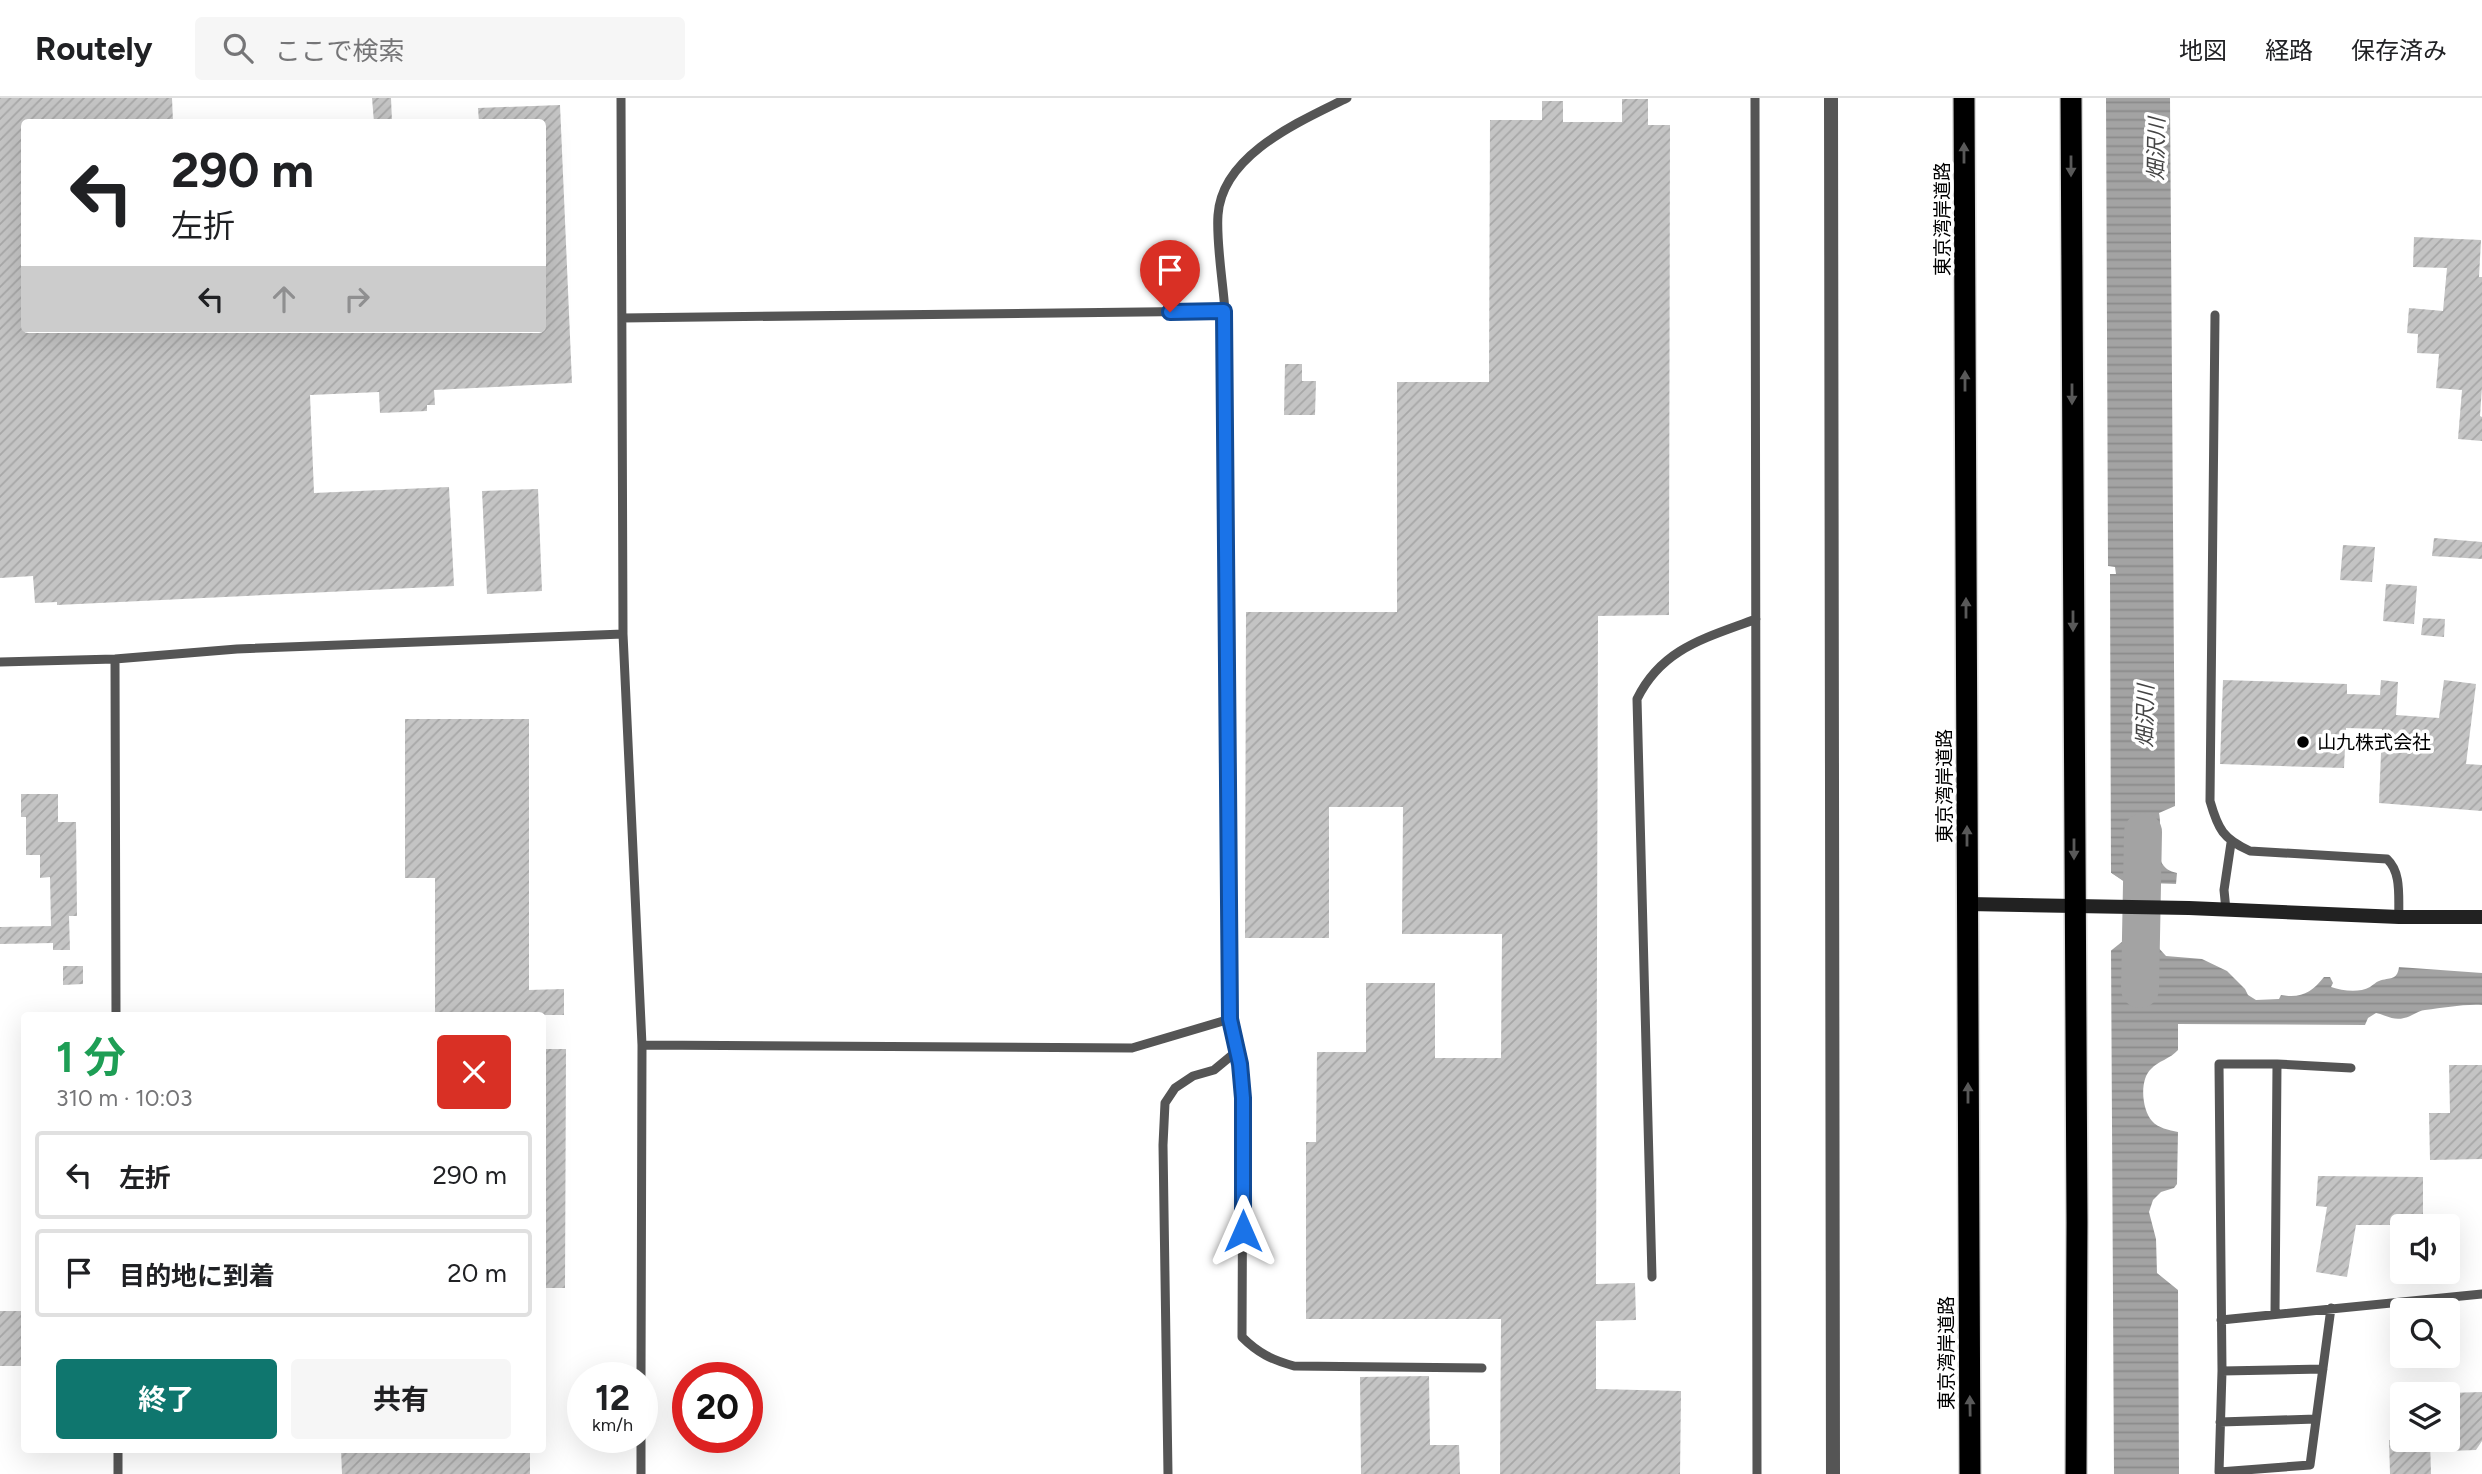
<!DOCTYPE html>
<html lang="ja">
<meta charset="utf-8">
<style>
:root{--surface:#fff;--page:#f6f6f6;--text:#202124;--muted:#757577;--line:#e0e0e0;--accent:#0f766e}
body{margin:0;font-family:Figtree,"Noto Sans JP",sans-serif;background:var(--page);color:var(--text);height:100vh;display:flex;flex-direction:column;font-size:26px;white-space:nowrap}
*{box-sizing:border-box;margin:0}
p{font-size:23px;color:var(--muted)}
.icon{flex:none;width:38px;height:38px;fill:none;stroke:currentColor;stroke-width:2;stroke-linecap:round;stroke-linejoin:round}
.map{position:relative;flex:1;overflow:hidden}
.panel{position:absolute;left:21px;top:914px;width:525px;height:441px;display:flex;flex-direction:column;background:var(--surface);border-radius:7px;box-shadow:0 7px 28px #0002}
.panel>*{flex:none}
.banner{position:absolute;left:21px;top:21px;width:525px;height:214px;border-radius:7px;box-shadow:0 7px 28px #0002;background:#fff;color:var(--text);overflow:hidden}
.tools{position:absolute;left:2390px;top:1116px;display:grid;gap:14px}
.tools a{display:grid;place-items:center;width:70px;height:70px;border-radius:7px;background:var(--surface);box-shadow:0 7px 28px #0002;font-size:35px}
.speed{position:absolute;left:567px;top:1264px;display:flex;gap:14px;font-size:35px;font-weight:700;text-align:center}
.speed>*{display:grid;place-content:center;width:91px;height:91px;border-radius:50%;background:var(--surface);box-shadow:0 7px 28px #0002;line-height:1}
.speed small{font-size:18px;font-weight:400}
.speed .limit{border:10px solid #d22;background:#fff;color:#111}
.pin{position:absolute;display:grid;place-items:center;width:60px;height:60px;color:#fff;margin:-72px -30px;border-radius:50% 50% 50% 0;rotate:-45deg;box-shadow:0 0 7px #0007}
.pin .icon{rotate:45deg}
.me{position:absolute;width:77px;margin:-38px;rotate:0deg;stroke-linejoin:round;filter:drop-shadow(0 0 5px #0008)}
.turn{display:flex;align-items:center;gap:24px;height:147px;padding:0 35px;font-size:32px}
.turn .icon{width:91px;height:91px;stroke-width:2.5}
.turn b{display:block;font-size:49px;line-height:60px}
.lanes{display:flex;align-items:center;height:66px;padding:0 35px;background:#0003;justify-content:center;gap:35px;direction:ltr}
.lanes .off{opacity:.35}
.round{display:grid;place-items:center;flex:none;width:74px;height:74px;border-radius:7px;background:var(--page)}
.overview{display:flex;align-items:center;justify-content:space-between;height:119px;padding:0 35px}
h1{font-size:42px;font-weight:700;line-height:52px;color:#1e9e55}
.primary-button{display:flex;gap:14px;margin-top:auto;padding:14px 35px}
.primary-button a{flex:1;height:80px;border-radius:7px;background:var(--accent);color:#fff;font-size:28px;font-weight:700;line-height:80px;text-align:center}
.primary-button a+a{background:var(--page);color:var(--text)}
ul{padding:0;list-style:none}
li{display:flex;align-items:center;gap:21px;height:88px;margin:0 14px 10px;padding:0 21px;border:4px solid var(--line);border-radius:7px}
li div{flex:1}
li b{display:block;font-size:26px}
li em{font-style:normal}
header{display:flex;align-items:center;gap:42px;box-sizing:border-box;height:98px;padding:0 35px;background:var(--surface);border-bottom:2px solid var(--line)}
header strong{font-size:33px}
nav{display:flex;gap:38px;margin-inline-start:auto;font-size:24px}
.search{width:490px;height:63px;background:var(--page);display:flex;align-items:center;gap:18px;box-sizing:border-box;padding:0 24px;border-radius:7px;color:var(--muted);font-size:26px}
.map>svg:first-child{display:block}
.water{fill:url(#water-rules)}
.pier{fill:#fff}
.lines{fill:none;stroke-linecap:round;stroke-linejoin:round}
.river{stroke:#a3a3a3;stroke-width:38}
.building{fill:url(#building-hatch)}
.highway-casing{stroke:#dbdbdb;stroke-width:24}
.lane{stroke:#555;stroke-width:9}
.street{stroke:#555;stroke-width:14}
.secondary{stroke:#222;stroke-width:14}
.highway{stroke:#000;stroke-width:21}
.oneway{fill:#595959}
.route-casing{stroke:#114b97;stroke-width:18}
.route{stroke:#1a73e8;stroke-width:12}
.poi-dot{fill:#000;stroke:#fff;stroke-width:2.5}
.labels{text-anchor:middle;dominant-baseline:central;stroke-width:7;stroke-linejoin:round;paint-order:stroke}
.street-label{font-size:19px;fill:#000;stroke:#fff}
.poi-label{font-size:19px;fill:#000;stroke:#fff;text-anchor:start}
.water-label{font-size:21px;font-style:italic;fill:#444;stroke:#fff}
</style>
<header>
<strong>Routely</strong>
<div class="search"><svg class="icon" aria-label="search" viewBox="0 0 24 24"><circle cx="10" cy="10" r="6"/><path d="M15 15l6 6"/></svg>ここで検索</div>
<nav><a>地図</a><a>経路</a><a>保存済み</a></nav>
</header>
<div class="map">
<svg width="2482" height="1376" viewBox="0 0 2482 1376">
<defs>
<pattern id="water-rules" width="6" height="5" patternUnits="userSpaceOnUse" patternTransform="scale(1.75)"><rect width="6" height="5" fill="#a3a3a3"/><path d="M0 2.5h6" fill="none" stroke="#8b8b8b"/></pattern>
<pattern id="building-hatch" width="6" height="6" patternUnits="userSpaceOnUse" patternTransform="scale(1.75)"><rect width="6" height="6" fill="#c4c4c4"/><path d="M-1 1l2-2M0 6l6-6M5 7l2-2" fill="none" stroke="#a7a7a7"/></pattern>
</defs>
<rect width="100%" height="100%" fill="#fff"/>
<path class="water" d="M2106 0H2170L2175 708 2159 715C2164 737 2148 769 2177 775L2176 786 2126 785 2111 775 2110 476H2116L2115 469 2108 468Z
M2128 839H2156V847L2166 858 2202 861 2227 873 2245 891 2248 897 2256 902 2279 901 2281 897C2301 901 2312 894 2324 879H2330L2333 885 2331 889C2343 893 2359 895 2370 889 2373 887 2376 884 2379 883 2390 879 2397 883 2399 869L2482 875V907C2463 906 2444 910 2425 912 2417 913 2411 919 2404 920 2393 923 2386 917 2376 915L2368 920 2365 927 2178 926V952C2170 961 2158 963 2151 971 2139 982 2142 1012 2152 1023 2158 1030 2169 1032 2178 1034L2177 1086 2174 1090 2161 1094 2153 1102 2149 1114 2156 1141 2157 1175 2178 1192 2179 1376H2114L2111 850Z"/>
<path class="pier" d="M2107 775H2111L2126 785 2180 786 2176 789 2126 788Z
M2156 835 2159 839H2128L2108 855 2109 848 2126 836Z"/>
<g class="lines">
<path class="river" d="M2140 891 2143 734"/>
</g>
<path class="building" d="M0 0H172L173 24H24V231H542V24H479L478 10 560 7 572 285 434 292 435 307H427V313L380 315 379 294 310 297 314 395 449 389 454 488 57 507V504L35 505 33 478 0 480Z
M372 0H391L392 24H374Z
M1622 1H1648V27H1670L1669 517 1598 518 1596 1186 1635 1185 1636 1222 1596 1223V1291L1681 1293 1680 1376H1500L1501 1221H1306V1044H1316L1317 954H1366V885H1435V960H1501L1502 836H1402L1403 709H1329V840H1245L1246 514H1397V284H1489L1490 22H1542V3H1563V24H1622Z
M2414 139 2481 142 2479 179H2482V289L2480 318 2482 319V343L2458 341 2462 292 2436 290 2439 256 2417 255 2418 236 2407 235 2409 210 2443 213 2447 170 2413 169Z
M1285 266H1302V283H1316L1315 317H1284Z
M538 391 542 493 487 496 482 393Z
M2434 440 2482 444V461L2432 458Z
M2343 447 2375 449 2372 484 2340 482Z
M2386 486 2417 488 2414 526 2383 523Z
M2423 520 2445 521 2444 539 2421 537Z
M2223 582 2347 586V596L2380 597 2381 582 2398 584 2396 617 2439 620 2444 582 2476 586 2466 666 2482 667V713L2379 705 2382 631 2346 630 2344 670 2220 666Z
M405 621H529V892L564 891V917H435V780H405Z
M21 696H58V724H76L77 818H69L70 852H53V845L0 846V829L51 828 50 779 40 780V757H26V719H21Z
M63 868H83V886L63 887Z
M542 951H566L565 1190H542Z
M2449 967H2482V1061L2430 1062 2429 1015H2450Z
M2318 1078 2423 1079V1127H2356L2347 1179 2316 1174 2327 1109 2316 1108Z
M0 1213H24V1268H0Z
M1429 1278 1430 1347H1459L1460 1376H1361L1360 1279Z
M2482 1294V1343L2476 1352 2448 1353V1295Z
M2389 1342H2430L2431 1376H2390Z
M341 1351H530V1376H342Z"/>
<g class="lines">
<defs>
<path id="highway" d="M1964 0 1970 1376
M2071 0 2077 1124 2076 1376"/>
</defs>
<use href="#highway" class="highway-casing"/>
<path class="lane" d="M621 0 623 536 642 947 641 1279
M1347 0C1301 23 1222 56 1218 117 1216 144 1223 184 1225 213L1230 921 1240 966 1243 1000 1242 1239C1258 1255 1272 1262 1294 1268L1482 1270
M1755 0 1757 1376
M2215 217 2210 703C2218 731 2223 741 2250 753L2387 761C2402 775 2398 799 2399 819
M622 220 1225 213
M115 561 116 917
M0 564 115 561 237 551 623 536
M2226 812 2224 792 2231 745
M642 947 1132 950 1230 921
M2277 966 2351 970
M1652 1179 1637 601C1662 550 1706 540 1756 521
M2275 1216 2277 966H2219L2222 1273 2219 1374 2310 1367 2331 1210
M2221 1222 2482 1196
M2222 1273 2323 1271
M2220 1324 2316 1321
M118 1351V1376
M641 1376V1339
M1168 1376 1163 1047 1165 1005 1175 990 1193 978 1214 972 1237 953"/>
<path class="street" d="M1831 0 1833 1376"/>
<path class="secondary" d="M1968 806 2189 810 2399 819H2482"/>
<use href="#highway" class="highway"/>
</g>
<defs><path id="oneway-solid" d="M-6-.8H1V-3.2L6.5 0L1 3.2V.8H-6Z" transform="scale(1.75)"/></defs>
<g class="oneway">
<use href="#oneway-solid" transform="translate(1964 55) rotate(-90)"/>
<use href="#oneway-solid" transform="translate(2071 68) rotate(90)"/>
<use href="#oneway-solid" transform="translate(1965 283) rotate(-90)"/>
<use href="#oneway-solid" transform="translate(2072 296) rotate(90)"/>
<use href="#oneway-solid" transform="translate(1966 510) rotate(-90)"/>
<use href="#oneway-solid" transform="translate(2073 523) rotate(90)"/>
<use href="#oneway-solid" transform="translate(1967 738) rotate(-90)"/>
<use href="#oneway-solid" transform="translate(2074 751) rotate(90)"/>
<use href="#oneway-solid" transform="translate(1968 995) rotate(-90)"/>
<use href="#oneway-solid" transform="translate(1970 1308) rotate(-91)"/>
</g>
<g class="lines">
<defs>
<path id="route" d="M1170 214 1224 213 1230 921 1240 966 1243 1000V1133"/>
</defs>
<use href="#route" class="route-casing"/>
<use href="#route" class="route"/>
</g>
<circle class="poi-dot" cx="2303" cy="644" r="7"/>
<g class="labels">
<g class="street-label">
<text transform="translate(1942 121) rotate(-90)">東京湾岸道路</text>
<text transform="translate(1944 688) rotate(-90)">東京湾岸道路</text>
<text transform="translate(1946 1255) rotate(-90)">東京湾岸道路</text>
</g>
<g class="poi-label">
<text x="2317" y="644">山九株式会社</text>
</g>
<g class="water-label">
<text transform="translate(2156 51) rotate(-89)">畑沢川</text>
<text transform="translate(2145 618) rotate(-89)">畑沢川</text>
</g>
</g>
</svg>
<div class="tools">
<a><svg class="icon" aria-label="sound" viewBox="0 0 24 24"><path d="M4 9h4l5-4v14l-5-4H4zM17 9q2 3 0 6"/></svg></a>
<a><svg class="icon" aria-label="search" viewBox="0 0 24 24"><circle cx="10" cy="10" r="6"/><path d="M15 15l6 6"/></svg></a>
<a><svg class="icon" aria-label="layers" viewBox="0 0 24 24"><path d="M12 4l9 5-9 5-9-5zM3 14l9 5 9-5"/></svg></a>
</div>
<div class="speed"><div>12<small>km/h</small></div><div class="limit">20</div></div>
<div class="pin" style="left:1170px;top:214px;background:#d93025"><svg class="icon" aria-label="arrive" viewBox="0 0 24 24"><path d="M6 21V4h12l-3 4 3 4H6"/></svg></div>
<svg class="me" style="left:1243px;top:1133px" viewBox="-20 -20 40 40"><path d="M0-17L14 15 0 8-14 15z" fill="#1a73e8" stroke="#fff" stroke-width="4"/></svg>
<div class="banner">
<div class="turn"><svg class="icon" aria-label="left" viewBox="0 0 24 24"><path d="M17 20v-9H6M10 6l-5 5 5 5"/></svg><div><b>290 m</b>左折</div></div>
<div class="lanes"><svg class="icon" aria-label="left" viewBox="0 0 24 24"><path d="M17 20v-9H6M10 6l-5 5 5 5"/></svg><svg class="icon off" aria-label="ahead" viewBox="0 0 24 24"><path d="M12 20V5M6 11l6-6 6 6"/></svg><svg class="icon off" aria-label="right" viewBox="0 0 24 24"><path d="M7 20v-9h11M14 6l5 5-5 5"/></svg></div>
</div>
<section class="panel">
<div class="overview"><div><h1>1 分</h1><p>310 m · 10:03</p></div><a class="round" style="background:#d93025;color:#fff"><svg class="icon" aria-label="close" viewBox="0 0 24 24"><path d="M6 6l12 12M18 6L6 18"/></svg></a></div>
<ul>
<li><svg class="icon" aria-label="left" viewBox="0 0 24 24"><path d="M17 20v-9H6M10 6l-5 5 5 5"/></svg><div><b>左折</b></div><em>290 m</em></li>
<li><svg class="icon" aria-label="arrive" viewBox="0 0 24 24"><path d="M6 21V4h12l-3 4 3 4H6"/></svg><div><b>目的地に到着</b></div><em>20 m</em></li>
</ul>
<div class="primary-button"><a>終了</a><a>共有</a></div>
</section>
</div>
